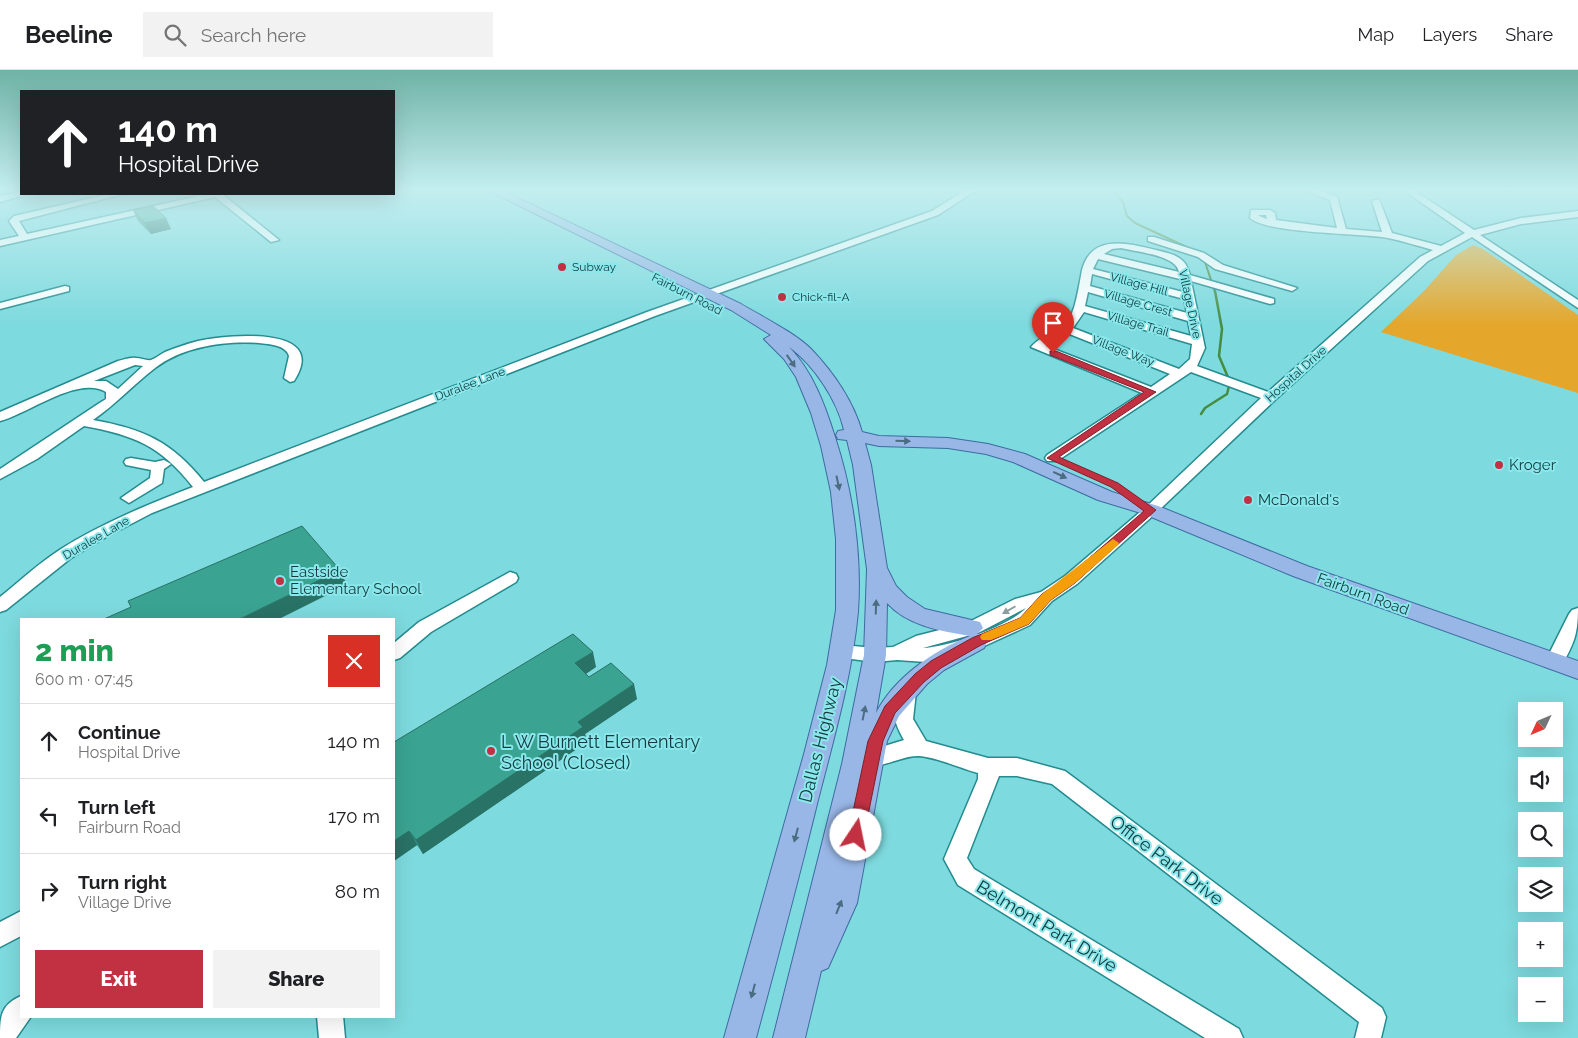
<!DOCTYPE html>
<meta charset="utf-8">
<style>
:root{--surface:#fff;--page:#f2f2f2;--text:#202124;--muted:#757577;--line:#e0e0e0;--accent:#c13142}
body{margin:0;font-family:Raleway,sans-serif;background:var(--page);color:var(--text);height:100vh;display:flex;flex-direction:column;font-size:19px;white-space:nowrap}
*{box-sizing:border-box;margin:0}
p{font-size:16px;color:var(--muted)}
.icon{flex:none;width:28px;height:28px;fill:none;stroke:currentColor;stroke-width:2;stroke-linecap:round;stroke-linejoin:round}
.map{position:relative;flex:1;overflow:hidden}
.side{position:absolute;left:20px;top:548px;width:375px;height:400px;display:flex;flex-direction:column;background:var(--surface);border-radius:0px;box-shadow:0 5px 20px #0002}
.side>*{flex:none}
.top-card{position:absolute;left:20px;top:20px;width:375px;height:105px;border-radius:0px;box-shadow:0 5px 20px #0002;background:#202124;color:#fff;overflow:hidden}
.needle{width:32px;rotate:226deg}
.controls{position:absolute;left:1518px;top:632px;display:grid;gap:10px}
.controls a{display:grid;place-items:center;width:45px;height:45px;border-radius:0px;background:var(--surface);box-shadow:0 5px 20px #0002;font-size:25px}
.pin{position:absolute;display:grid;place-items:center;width:42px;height:42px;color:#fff;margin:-51px -21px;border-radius:50% 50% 50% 0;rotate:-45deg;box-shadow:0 0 5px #0007}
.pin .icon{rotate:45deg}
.me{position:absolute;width:55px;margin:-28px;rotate:11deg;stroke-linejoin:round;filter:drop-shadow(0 0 4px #0008)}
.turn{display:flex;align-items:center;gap:18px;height:105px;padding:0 15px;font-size:22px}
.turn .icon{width:65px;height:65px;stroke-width:2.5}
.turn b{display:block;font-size:35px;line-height:42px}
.round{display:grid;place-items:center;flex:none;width:52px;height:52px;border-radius:0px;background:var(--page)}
.head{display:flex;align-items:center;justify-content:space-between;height:85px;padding:0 15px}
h1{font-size:30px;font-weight:800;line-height:38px;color:#1e9e55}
.button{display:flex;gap:10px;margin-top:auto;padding:10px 15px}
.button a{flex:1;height:58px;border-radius:0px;background:var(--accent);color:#fff;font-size:20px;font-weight:800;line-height:58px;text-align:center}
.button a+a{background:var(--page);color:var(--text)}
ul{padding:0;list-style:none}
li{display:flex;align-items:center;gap:15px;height:75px;padding:0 15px;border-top:1px solid var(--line)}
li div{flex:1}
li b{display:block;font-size:19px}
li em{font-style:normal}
header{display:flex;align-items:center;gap:30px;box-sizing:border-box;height:70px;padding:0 25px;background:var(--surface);border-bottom:1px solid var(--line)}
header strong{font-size:24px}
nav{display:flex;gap:28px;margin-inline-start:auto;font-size:18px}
.search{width:350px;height:45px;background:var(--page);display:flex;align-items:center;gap:12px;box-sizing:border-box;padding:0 18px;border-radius:0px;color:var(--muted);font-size:19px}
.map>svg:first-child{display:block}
.green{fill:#e4a62b}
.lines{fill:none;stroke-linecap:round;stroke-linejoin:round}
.stream-far1{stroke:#468c41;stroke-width:2}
.stream{stroke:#468c41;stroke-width:2.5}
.minor-casing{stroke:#248b8f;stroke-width:3}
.major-casing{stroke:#3d6ca1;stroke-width:2}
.minor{fill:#fff;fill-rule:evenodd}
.major{fill:#98b6e6;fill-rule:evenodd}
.wall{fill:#328c7d}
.shaded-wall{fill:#297266}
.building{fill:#3aa391;stroke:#297266}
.oneway{fill:#496d81}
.oneway2{fill:#8a9e9e}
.route{fill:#c13142;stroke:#7d202b}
.slow{fill:#f59e0b}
.poi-dot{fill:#c13142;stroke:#8ae8ec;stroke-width:2}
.labels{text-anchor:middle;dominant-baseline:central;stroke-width:4;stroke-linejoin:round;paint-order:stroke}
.far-poi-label{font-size:12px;fill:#143c3e;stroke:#8ae8ec;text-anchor:start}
.far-street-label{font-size:12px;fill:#143c3e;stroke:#8ae8ec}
.poi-label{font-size:15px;fill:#143c3e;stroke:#8ae8ec;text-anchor:start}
.street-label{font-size:15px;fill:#143c3e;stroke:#8ae8ec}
.near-street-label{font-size:18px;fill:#143c3e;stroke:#8ae8ec}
.near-poi-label{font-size:18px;fill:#143c3e;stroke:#8ae8ec;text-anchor:start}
</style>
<header>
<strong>Beeline</strong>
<div class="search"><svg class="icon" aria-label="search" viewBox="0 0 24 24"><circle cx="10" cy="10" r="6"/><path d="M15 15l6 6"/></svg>Search here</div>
<nav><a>Map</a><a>Layers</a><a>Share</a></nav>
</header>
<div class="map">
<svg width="1578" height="968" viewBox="0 0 1578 968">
<rect width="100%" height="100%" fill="#7ddade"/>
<path class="green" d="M1473 175 1483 179 1578 245V323L1381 262 1424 221 1456 185Z"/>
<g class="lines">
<path class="stream-far1" d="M1111 119 1123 132 1127 146 1135 153 1191 179
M1204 189 1215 222"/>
<path class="stream" d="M1201 344 1205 338 1227 324 1230 312 1219 286 1222 259 1215 221"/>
<defs>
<path id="minor" d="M967 119H978L938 145 655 246 152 443 106 467 71 488 6 540 0 542V527C20 511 39 493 61 479 102 453 147 435 193 417 161 376 134 365 84 356L37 389 0 409V399L98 334 106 329V322C78 305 28 344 0 351V342L118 291C123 290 130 287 136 288 141 288 147 291 151 290 156 288 161 284 165 282 175 278 186 274 198 271 224 265 331 254 294 311L290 312 284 308 289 286C286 275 269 274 259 273 225 271 184 276 155 298 134 314 116 334 93 350 144 359 172 372 204 412L647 242 932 141ZM135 295 143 296 118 319 106 311H94Z
M1301 119H1315L1337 127 1346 159 1382 162 1372 131 1379 129 1392 163 1441 176 1465 163 1402 119H1412L1474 160 1521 148 1578 141V147L1521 154 1480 165 1578 230V238L1472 167 1428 191 1275 330 1156 443 1077 514 1052 531 1030 555 982 577 926 592 897 590 875 592 836 587 833 582 836 577 842 575 875 578 893 577 916 566 967 553 1015 529 1041 522 1065 506 1146 437 1261 328 1191 302 1057 391H1047L1045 388 1047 385 1142 323 1031 277C1043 263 1063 261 1072 243 1076 235 1080 211 1082 200 1092 161 1133 175 1160 181 1176 185 1186 188 1190 205L1274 229V233L1270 234 1191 211 1205 278 1197 296 1268 322 1420 187 1433 180C1418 176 1403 171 1388 168 1361 163 1268 164 1250 148L1251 140H1270L1275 143 1276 150 1337 158 1330 130ZM1259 145H1266L1267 149 1259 146ZM1121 178C1137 182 1176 185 1179 202L1104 184 1112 179ZM1098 189 1180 209 1183 222 1093 199ZM1092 204 1184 229 1187 243 1090 216ZM1088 222 1188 251 1191 266 1085 236ZM1084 242 1192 274 1190 289 1179 299 1073 258ZM1067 263 1170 304 1151 317 1046 276ZM1026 538C1009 556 948 577 923 578L978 563Z
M21 122 28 124 0 132V126Z
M109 124H123L19 151 27 164 208 124H222L279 170 271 172 215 127 0 176V170L19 166 9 151 14 146Z
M1148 167H1154L1204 183 1223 195 1297 218 1292 221 1215 199 1198 187 1148 171Z
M65 216 69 217V221L0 239V233Z
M131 388 155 392 164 390 171 394 164 399 162 413 129 433 121 428 150 408 151 400 126 395 124 392 126 389Z
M510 502 516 504 518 508 516 512 431 562 400 588 394 590V573L419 552Z
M1578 538C1578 565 1574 573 1561 597L1554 599 1547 597 1545 592 1569 544 1572 540Z
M906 615 913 617 916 622 913 649 926 671 988 688H1017L1065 701 1382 938 1386 947 1381 968H1355L1359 952 1052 714 1017 706H999L967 788 974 799 1239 959 1243 968H1205L958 815 944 789 978 709V703C959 698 937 687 918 686 900 686 881 700 865 694L862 688 865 682 904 670C894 653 889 636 899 617Z
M21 841V866L0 877V852Z
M21 926V946H31L30 948 16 968H0C0 948 0 935 21 926Z
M317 946H343L345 968H319Z"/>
<path id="major" d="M485 119H499L741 234C761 246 797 264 812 280 833 302 854 332 862 362L879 366 948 368 988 374 1025 384 1112 422 1158 436 1307 496 1578 591V609L1293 506 1144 444 1098 430 1013 392 986 384 948 378 879 376 865 373 871 395 887 498 896 516 907 527 925 539 980 552 983 558 977 564 984 566 987 572 984 578 944 600 927 614 899 646 887 671 857 833 828 898 821 901 805 968H773L842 694 864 585 867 499 853 395 847 370 838 369 836 365 838 361 844 360C837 330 814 295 789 277 813 302 825 335 835 367 853 422 862 484 858 542 852 607 833 671 817 734 798 812 777 890 756 968H724L804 684 827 595 836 540V469L831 422 821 376 811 343 796 307 784 289 764 269 771 265 731 240ZM887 533C908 556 941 561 970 566 934 580 894 608 876 643L886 585Z"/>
</defs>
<use href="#minor" class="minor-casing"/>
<use href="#major" class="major-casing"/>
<use href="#minor" class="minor"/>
<use href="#major" class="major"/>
</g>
<path class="wall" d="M1492 119H1516L1512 123Z
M133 140 171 159 151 164 138 151Z
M596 597 586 604 589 607 637 629 585 664 587 672 423 784 417 775 394 791V672Z"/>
<path class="shaded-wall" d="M166 148 171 159 151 164 145 153Z
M340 500 347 515 279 549H240Z
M593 582 596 597 579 608 575 593Z
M634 614 637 629 585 664 587 672 423 784 416 770 578 652Z
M409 761 417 775 394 791V771Z"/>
<path class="building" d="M153 136 166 148 145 153 133 140Z
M302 456 340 500 240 549H104L131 537 128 531Z
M573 564 593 582 575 593 589 607 611 593 634 614 578 652 583 657 416 770 409 761 394 771V672Z"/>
<defs><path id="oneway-solid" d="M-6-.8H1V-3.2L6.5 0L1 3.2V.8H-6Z" transform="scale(1.25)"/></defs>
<g class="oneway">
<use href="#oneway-solid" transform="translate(791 291) rotate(55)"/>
<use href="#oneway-solid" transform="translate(903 371) rotate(1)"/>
<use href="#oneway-solid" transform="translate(1060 405) rotate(25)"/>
<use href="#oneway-solid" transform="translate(838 413) rotate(78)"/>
<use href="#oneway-solid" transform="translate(876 537) rotate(-88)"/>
<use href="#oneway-solid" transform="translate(864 643) rotate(-79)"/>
<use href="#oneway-solid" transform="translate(796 765) rotate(105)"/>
<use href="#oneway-solid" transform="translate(839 837) rotate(-68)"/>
<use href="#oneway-solid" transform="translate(753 921) rotate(105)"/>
</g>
<use class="oneway2" href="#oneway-solid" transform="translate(1009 540) rotate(150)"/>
<linearGradient id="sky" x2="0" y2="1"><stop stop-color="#6fb2a6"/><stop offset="0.47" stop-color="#c4eef0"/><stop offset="1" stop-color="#c4eef0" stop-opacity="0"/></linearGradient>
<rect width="1578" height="255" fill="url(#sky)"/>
<path class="route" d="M1050 281H1056L1156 322 1059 387 1118 413 1156 440 1075 513 1051 530 1029 554 981 575 941 598 924 612 895 643 883 671 864 765 861 770 856 772 850 770 848 765 868 671 885 636 915 604 931 591 972 568 1020 548 1042 524 1067 507 1144 441 1111 417 1047 388 1144 322 1050 285Z"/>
<path class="slow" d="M1113 469 1119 473 1117 476 1075 513 1051 530 1029 554 991 570H982L980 567 982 564 1020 548 1042 524Z"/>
<g class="poi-dot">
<circle cx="562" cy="197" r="5"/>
<circle cx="782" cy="227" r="5"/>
<circle cx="1499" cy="395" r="5"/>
<circle cx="1248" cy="430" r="5"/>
<circle cx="280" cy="511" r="5"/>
<circle cx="491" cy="681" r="5"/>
</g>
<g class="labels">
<g class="far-poi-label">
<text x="572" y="197">Subway</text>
<text x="792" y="227">Chick-fil-A</text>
</g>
<g class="far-street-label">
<text transform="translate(1139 214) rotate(15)">Village Hill</text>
<text transform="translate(687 224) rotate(27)">Fairburn Road</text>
<text transform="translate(1138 233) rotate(16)">Village Crest</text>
<text transform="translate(1190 234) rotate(78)">Village Drive</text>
<text transform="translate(1138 254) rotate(16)">Village Trail</text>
<text transform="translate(1123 281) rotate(21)">Village Way</text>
<text transform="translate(1296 304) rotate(-42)">Hospital Drive</text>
<text transform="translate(470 314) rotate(-21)">Duralee Lane</text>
<text transform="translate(96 468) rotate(-30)">Duralee Lane</text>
</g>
<g class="poi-label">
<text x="1509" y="395">Kroger</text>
<text x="1258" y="430">McDonald's</text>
<text x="290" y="502">Eastside<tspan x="290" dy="17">Elementary School</tspan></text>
</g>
<g class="street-label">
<text transform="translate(1363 524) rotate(20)">Fairburn Road</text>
</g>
<g class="near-street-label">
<text transform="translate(820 670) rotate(-76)">Dallas Highway</text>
<text transform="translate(1167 790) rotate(37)">Office Park Drive</text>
<text transform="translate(1047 856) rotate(31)">Belmont Park Drive</text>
</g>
<g class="near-poi-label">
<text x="501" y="671">L W Burnett Elementary<tspan x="501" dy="21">School (Closed)</tspan></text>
</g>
</g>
</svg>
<div class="controls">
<a><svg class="needle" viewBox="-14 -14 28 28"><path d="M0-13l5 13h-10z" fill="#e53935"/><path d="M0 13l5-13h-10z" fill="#757577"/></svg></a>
<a><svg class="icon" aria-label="sound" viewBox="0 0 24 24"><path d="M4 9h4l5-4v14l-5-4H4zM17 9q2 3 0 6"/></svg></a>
<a><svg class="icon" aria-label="search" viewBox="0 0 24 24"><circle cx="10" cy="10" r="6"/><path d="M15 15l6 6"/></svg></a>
<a><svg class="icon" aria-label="layers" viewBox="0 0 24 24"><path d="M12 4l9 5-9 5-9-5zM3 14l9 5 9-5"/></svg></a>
<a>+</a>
<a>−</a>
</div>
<div class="pin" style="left:1053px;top:283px;background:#d93025"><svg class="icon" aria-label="arrive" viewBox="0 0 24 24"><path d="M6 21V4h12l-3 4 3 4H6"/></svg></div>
<svg class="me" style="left:856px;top:765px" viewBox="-20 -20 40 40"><circle r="19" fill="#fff"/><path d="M0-13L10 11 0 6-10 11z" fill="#c13142"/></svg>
<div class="top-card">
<div class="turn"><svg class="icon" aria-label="ahead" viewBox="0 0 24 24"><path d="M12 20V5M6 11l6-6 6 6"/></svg><div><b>140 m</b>Hospital Drive</div></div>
</div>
<section class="side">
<div class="head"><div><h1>2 min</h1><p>600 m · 07:45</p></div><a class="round" style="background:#d93025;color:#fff"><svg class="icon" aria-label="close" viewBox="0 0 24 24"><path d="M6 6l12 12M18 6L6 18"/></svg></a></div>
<ul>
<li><svg class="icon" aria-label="ahead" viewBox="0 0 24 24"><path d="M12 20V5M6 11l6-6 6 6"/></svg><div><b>Continue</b><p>Hospital Drive</p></div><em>140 m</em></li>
<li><svg class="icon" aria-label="left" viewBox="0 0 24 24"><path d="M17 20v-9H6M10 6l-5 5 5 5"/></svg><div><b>Turn left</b><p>Fairburn Road</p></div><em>170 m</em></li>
<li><svg class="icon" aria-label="right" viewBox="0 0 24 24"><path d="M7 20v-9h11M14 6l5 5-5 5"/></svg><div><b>Turn right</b><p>Village Drive</p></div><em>80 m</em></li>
</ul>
<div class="button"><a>Exit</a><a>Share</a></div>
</section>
</div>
